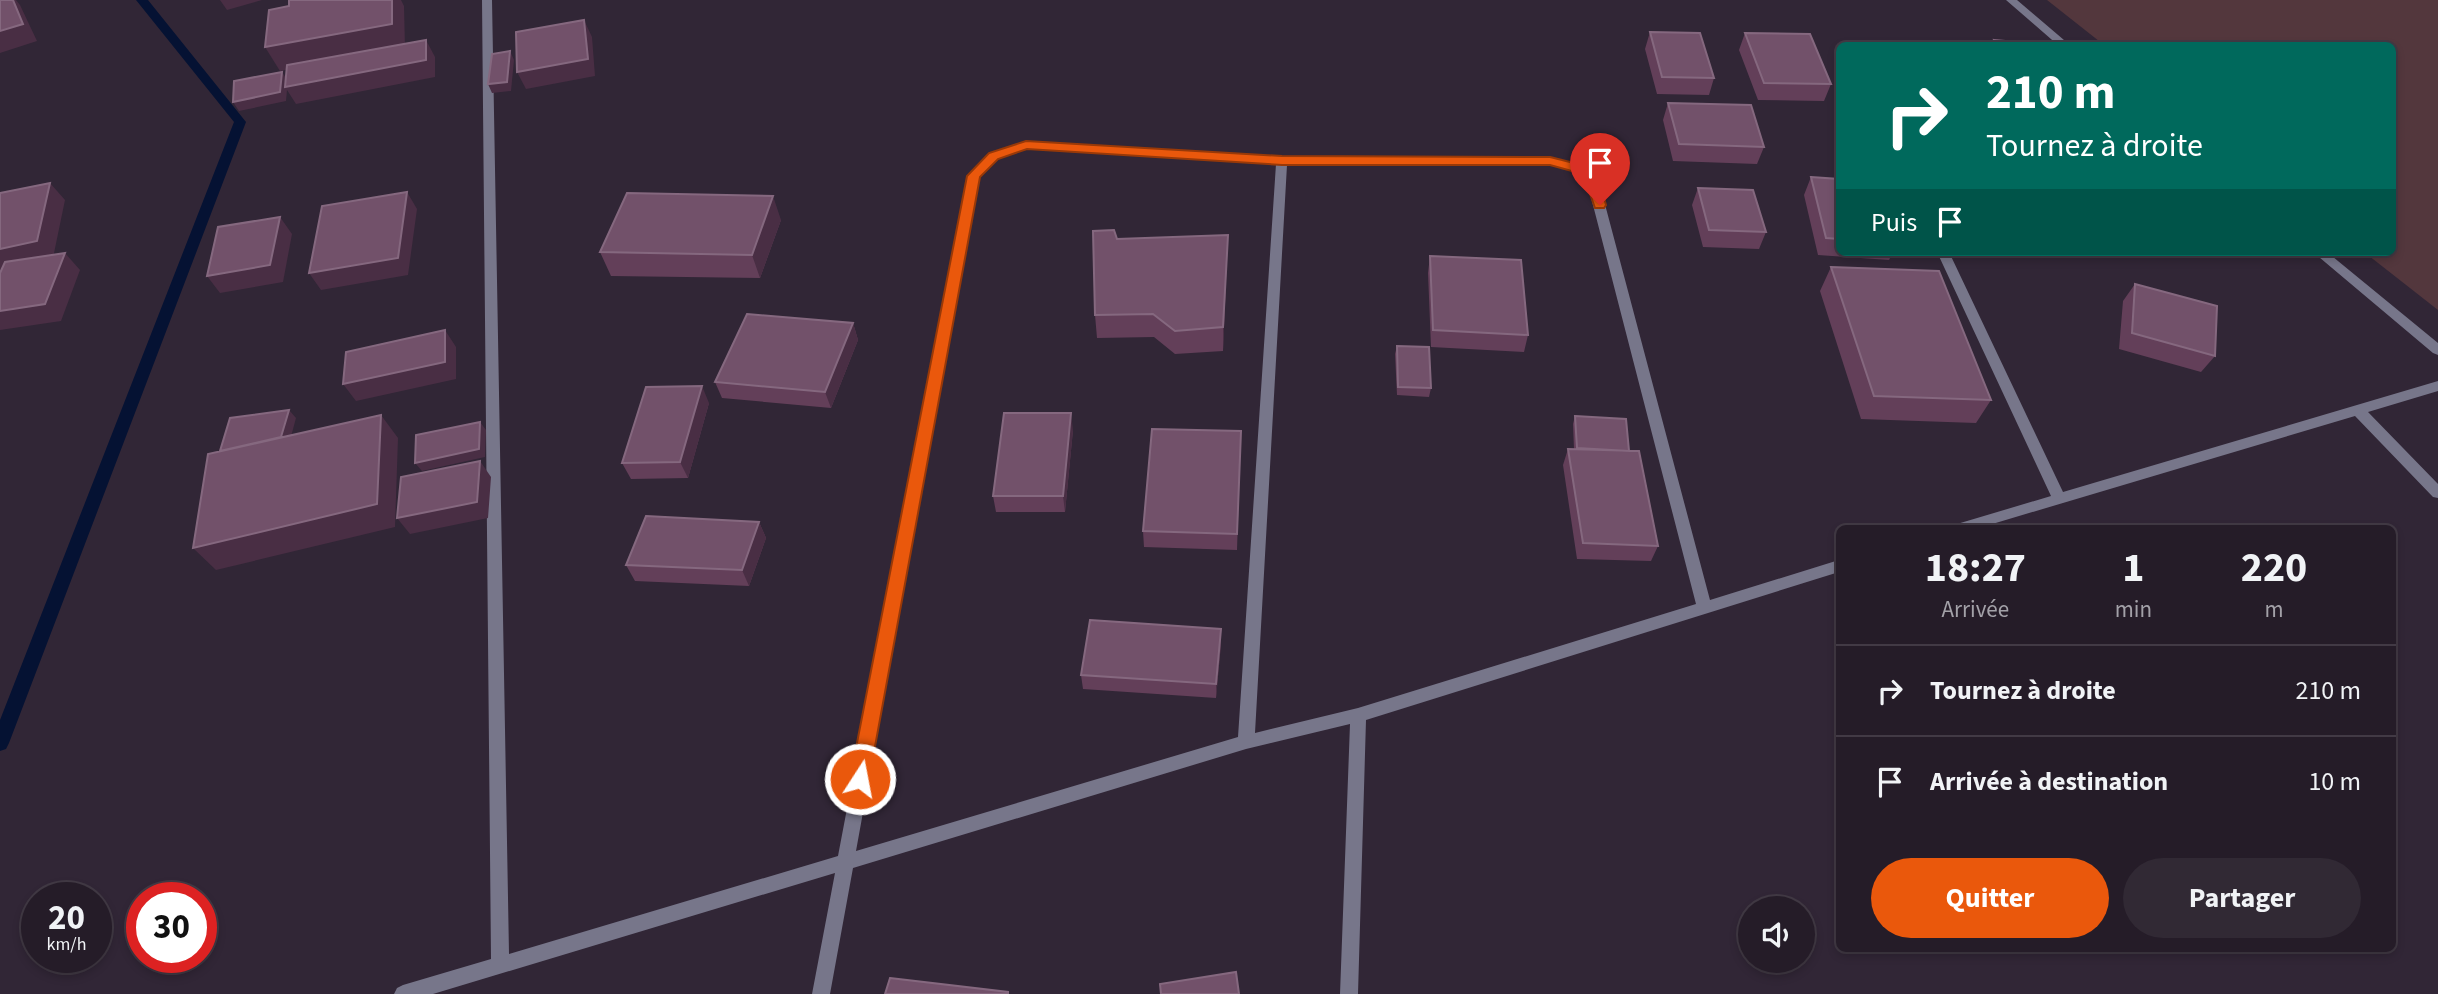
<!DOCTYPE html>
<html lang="fr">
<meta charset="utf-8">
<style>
:root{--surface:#251c28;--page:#312934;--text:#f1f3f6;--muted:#a3a1a8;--line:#423a45;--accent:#ea580c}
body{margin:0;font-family:"Source Sans 3",sans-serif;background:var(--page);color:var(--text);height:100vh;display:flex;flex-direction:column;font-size:26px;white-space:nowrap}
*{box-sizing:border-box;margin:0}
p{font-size:23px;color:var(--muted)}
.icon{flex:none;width:38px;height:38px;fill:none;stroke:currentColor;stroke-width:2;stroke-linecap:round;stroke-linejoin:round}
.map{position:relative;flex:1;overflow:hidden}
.panel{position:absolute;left:1836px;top:525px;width:560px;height:427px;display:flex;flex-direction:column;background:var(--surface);border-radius:10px;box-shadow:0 4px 10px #0003,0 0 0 2px var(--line)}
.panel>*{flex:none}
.banner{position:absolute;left:1836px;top:42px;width:560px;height:214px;border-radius:10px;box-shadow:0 4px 10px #0003,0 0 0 2px var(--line);background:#00695c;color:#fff;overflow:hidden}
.controls{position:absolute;left:1738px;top:896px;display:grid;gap:14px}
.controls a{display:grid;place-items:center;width:77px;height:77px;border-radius:50%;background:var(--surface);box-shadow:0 4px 10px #0003,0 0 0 2px var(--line);font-size:35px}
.speed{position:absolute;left:21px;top:882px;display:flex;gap:14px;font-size:35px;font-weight:700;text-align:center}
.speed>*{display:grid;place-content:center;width:91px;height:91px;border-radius:50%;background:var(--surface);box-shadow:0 4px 10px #0003,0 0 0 2px var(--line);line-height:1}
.speed small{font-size:18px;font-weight:400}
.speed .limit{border:10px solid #d22;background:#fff;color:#111}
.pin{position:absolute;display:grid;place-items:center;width:60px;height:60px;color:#fff;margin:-72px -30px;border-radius:50% 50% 50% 0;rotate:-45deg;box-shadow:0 0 7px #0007}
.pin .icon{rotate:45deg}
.me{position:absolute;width:77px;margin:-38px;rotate:11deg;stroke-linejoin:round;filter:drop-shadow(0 0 5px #0008)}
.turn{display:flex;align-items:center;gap:24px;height:147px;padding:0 35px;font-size:32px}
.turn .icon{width:91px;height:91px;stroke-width:2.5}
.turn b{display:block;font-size:49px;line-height:60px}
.then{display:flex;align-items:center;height:66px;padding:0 35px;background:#0003;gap:14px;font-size:26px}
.eta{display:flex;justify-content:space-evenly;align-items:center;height:119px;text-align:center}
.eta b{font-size:42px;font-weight:700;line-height:49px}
.cta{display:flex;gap:14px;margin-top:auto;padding:14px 35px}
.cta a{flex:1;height:80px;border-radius:42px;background:var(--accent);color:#fff;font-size:28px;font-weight:700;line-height:80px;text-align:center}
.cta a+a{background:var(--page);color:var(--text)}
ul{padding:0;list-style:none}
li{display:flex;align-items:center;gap:21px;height:91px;padding:0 35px;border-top:2px solid var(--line)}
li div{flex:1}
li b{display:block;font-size:26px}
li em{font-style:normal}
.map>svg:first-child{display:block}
.green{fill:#53373d}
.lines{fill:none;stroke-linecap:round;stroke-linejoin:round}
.stream{fill:#051233;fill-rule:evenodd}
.street{fill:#77768a;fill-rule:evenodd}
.wall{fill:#633f59}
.shaded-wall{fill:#492e44}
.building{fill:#72516a;stroke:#85687f;stroke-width:2}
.route{fill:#ea580c;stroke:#983908;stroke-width:2}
</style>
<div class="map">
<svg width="2438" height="994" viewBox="0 0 2438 994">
<rect width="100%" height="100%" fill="#312636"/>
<path class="green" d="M2047 0H2438V310L2364 252H2392V46L2104 45Z"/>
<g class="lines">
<path class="stream" d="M136 0H148L246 122 9 743 6 749 0 751V720L234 122Z"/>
<path class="street" d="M482 0H492L509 954 838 856 967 176 990 153 1022 143 1282 157H1550L1591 168 1598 178 1710 600 1839 560V572L1366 720 1358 994H1340L1350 724 1246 749 853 868 830 994H812L835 873 433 994H394L397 988 403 985 491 959ZM1027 149 1276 164 1238 737 856 851 978 177 998 159ZM1287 165H1550L1583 174 1586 178 1696 604 1358 708 1255 733Z
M2006 0H2017L2071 46H2059Z
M1847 42 1851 43 1852 46H1842Z
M1937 252H1949L2063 492 2438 381V391L2368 412 2438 484V498L2433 497 2355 416 1979 528H1955L1957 524 2051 496Z
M2313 252H2327L2438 343V355L2433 353Z"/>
</g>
<path class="wall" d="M1650 32 1714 78 1709 95 1657 94 1645 49Z
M1745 33 1831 84 1824 101 1758 100 1739 50Z
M1668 103 1764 147 1757 164 1673 161 1663 120Z
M1811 177 1839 179V252H1893L1889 260 1818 255 1804 195Z
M1698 188 1766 232 1759 249 1703 247 1692 205Z
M781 220 760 278 611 276 600 252Z
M1117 239 1227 258 1223 351 1175 354 1154 337 1097 338 1095 315Z
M1430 256 1528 335 1524 352 1431 347 1428 273Z
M1831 267 1991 400 1976 423 1861 419 1820 291Z
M2135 284 2215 356 2201 372 2119 349 2123 301Z
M853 323 858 340 831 408 722 398 715 382Z
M1397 346 1431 388 1429 397 1397 395 1395 354Z
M709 403 688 478 631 479 622 463Z
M1575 416 1629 451 1658 546 1651 561 1577 559 1563 465 1568 449H1574L1573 424Z
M1073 430 1065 512H996L993 496Z
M1241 431 1237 550 1144 547 1143 531Z
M759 522 766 538 749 586 635 581 626 565Z
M1221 629V644L1216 698 1083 689 1081 675Z"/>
<path class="shaded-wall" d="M13 0H16L20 5 37 41 0 53V31Z
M220 0H262L227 10Z
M392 0H401L404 6 405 48 280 71 265 47Z
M584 20 592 37 595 76 526 89 517 72Z
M426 40 435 57V77L296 104 287 90 286 101 239 111 233 102 282 72 288 81Z
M510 51 514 60 511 91 492 93 488 84Z
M50 183 65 200 53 258 0 270V249Z
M407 192 417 209 408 275 321 290 309 273Z
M773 196 781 220 760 278 752 255Z
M280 217 292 234 283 282 220 293 207 276Z
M1228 235 1227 258 1223 351V327Z
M65 253 80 270 61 321 0 330V311Z
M853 323 858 340 831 408 825 392Z
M445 330 456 347V379L356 401 343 384Z
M702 386 709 403 688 478 680 462Z
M289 410 296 418 285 459 225 468Z
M1071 413 1073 430 1065 512 1063 496Z
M381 415 398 438 395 527 216 570 193 548Z
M480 422 486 430 485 457 422 471 415 463Z
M480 461 491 477 488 518 410 534 397 518Z
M759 522 766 538 749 586 742 570Z
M1221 629V644L1216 698V684Z"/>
<path class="building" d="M0 0H13L23 24 0 31Z
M289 0H392V24L265 47 269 10 289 6Z
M584 20 588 59 517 72 516 32Z
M1650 32 1700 33 1714 78 1662 77Z
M1745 33 1810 34 1831 84 1764 83Z
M426 40V60L285 87 287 65Z
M1994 40 2051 45 2052 46H1996Z
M510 51 507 82 488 84 492 54Z
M282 72 280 92 233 102 234 81Z
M1668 103 1751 105 1764 147 1679 144Z
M1811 177 1839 179V239L1826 238Z
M50 183 37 241 0 249V193Z
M1698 188 1753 190 1766 232 1709 230Z
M407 192 398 258 309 273 322 206Z
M627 193 773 196 752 255 600 252Z
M280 217 270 265 207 276 218 227Z
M1114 230 1117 239 1228 235 1223 327 1175 331 1153 314 1095 315 1093 231Z
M65 253 45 304 0 311V273L5 262Z
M1430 256 1521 260 1528 335 1433 330Z
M1831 267 1939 271 1991 400 1874 396Z
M2135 284 2217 306 2215 356 2132 333Z
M747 314 853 323 825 392 715 382Z
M445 330V362L343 384 346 352Z
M1397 346 1429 347 1431 388 1398 387Z
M702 386 680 462 622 463 646 387Z
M289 410 281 437 220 451 230 418Z
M1004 413H1071L1063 496H993Z
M381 415 377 504 193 548 208 454Z
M1575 416 1626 419 1629 451 1577 448Z
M480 422 479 449 415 463 416 435Z
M1152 429 1241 431 1237 534 1143 531Z
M1568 449 1639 451 1658 546 1583 543Z
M480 461 477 502 397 518 401 477Z
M646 516 759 522 742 570 626 565Z
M1090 620 1221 629 1216 684 1081 675Z
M1236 972 1239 994H1161L1160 984Z
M890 978 1008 992V994H885Z"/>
<path class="route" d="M1026 141 1282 156 1550 157C1591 168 1595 162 1606 205L1604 208H1595L1583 174 1550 165H1282L1027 149 998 159 980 177 869 779 866 785 860 788 853 785 850 779 967 176 989 153Z"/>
</svg>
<div class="controls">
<a><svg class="icon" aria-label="sound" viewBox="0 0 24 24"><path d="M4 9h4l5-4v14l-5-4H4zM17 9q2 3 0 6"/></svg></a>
</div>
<div class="speed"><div>20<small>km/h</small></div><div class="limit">30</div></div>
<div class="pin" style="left:1600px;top:205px;background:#d93025"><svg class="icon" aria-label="arrive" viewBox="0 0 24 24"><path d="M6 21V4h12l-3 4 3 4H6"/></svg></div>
<svg class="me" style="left:860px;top:779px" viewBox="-20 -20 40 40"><circle r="17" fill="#ea580c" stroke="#fff" stroke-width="3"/><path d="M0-11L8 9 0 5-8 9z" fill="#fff"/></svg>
<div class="banner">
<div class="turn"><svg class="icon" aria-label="right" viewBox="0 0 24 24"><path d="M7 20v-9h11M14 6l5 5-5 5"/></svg><div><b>210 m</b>Tournez à droite</div></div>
<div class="then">Puis<svg class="icon" aria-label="arrive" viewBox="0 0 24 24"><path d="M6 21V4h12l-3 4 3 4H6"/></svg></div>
</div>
<section class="panel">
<div class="eta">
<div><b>18:27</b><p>Arrivée</p></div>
<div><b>1</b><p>min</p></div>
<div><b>220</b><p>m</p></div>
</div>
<ul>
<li><svg class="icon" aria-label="right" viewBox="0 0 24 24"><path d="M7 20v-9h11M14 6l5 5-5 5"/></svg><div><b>Tournez à droite</b></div><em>210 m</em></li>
<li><svg class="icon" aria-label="arrive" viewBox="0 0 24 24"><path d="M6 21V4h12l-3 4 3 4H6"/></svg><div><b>Arrivée à destination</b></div><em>10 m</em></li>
</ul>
<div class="cta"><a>Quitter</a><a>Partager</a></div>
</section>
</div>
